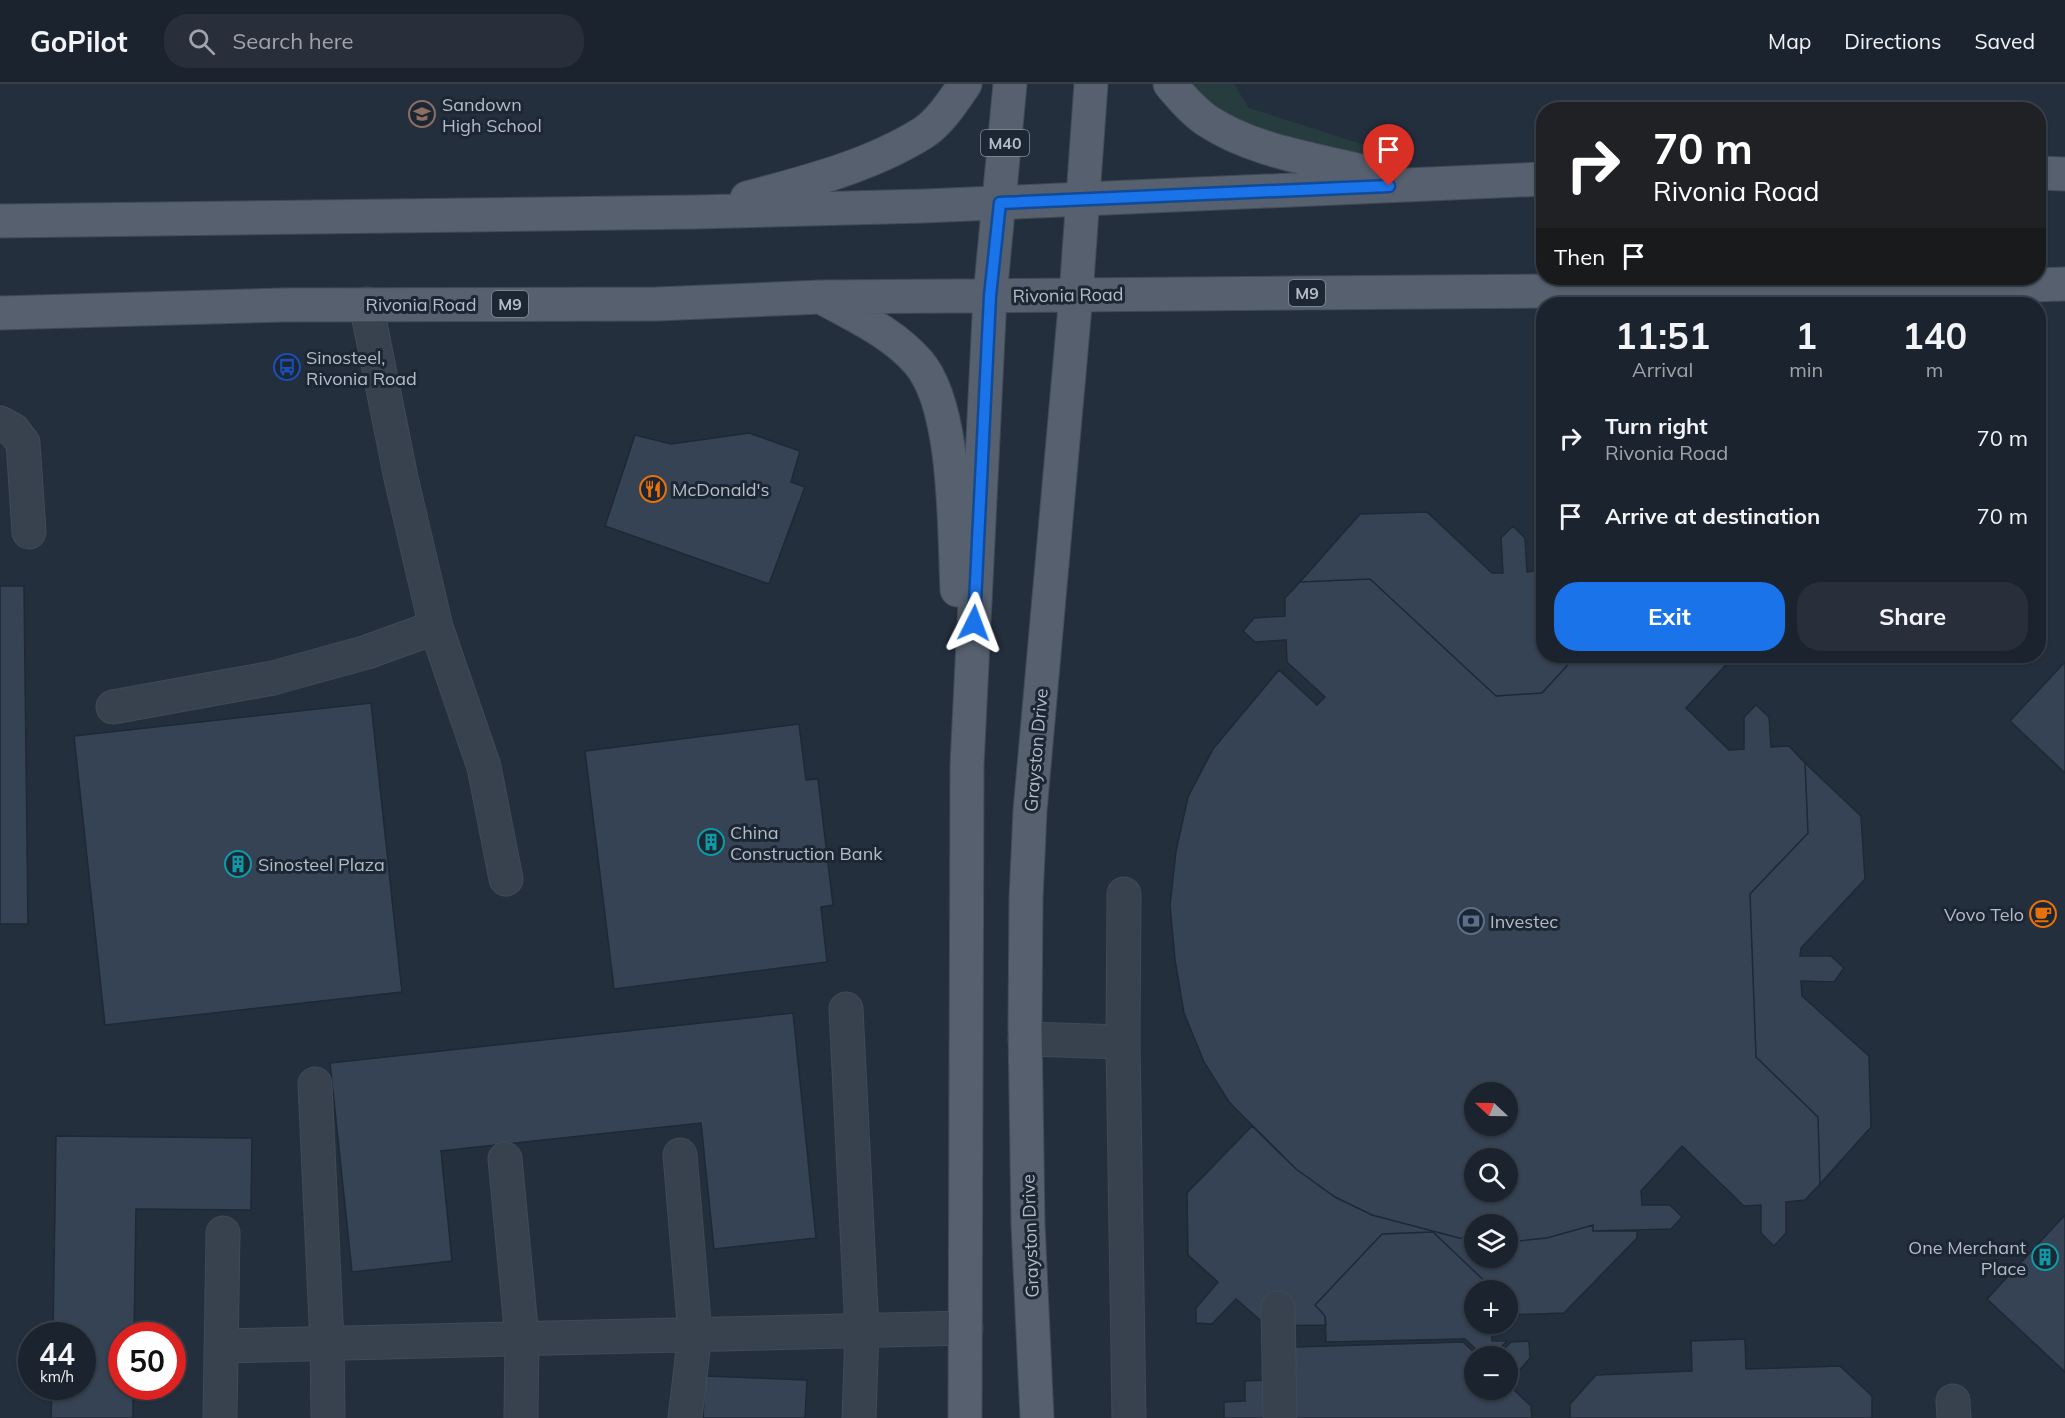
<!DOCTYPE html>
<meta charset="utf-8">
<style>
:root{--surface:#1b232e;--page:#282f3a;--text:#f1f3f6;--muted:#a0a4aa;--line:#39404a;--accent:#1a73e8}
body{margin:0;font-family:Mulish,sans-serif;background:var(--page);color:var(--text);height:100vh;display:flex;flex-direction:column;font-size:22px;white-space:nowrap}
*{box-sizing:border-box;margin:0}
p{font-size:20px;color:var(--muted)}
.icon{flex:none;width:33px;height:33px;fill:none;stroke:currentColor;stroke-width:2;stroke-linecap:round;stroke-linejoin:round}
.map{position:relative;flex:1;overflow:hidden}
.sheet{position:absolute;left:1536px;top:213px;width:510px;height:366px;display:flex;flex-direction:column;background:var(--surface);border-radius:24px;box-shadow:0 2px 4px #0004,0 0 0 2px var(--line)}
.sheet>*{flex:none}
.banner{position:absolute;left:1536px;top:18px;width:510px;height:183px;border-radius:24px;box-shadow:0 2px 4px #0004,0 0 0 2px var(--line);background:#202124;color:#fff;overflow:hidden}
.needle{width:39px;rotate:292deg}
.controls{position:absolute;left:1464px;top:998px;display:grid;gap:12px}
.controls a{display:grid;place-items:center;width:54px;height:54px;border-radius:50%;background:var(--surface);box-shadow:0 2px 4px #0004,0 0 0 2px var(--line);font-size:30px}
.speed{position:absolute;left:18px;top:1238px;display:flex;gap:12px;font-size:30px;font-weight:700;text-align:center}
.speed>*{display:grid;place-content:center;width:78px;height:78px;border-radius:50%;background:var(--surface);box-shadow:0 2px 4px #0004,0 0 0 2px var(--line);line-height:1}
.speed small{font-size:15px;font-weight:400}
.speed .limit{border:9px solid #d22;background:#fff;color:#111}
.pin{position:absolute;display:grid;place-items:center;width:51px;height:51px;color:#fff;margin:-62px -26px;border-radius:50% 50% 50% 0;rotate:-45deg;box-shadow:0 0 6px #0007}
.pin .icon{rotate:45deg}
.me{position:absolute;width:66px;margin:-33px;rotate:3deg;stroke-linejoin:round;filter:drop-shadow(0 0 4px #0008)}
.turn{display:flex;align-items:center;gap:21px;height:126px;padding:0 18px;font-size:27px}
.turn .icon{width:78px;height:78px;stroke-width:2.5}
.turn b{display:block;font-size:42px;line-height:51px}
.then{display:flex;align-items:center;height:57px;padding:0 18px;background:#0003;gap:12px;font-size:22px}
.eta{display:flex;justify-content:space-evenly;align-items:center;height:102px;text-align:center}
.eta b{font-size:36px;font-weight:700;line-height:42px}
.cta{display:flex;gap:12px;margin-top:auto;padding:12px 18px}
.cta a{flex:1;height:69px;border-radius:24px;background:var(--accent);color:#fff;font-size:24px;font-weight:700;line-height:69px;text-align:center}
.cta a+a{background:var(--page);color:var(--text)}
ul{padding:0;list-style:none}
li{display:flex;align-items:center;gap:18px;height:78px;padding:0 18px}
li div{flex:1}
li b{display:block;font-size:22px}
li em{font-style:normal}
header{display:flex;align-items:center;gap:36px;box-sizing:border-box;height:84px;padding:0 30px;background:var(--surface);border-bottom:2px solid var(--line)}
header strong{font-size:28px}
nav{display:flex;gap:33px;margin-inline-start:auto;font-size:21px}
.search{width:420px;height:54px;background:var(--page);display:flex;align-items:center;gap:15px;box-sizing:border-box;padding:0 21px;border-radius:24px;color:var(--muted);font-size:22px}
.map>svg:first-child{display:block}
.green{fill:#263c3f}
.building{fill:#364354;stroke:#1f2835;stroke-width:1.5;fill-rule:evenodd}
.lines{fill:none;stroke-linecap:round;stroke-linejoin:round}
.minor-casing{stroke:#414a57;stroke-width:35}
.major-casing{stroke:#414a57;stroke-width:35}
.minor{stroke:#38414e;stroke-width:33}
.major{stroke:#56606e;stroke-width:33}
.route-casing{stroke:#114b97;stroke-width:15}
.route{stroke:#1a73e8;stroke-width:10}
.labels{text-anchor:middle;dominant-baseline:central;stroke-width:6;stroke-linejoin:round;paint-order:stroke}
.shield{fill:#1d2633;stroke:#878f9c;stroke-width:1.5}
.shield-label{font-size:16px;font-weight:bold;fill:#b4bcc9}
.poi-label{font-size:18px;fill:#b4bcc9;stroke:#1d2633;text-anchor:start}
.street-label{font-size:18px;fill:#b4bcc9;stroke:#1d2633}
</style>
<header>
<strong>GoPilot</strong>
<div class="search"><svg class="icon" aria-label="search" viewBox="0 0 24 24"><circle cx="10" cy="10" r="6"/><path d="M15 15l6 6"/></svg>Search here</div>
<nav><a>Map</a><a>Directions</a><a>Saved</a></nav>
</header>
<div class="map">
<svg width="2065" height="1334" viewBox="0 0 2065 1334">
<rect width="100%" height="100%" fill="#242f3e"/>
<path class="green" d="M1162 0H1234L1249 24 1368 62 1359 91Z"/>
<path class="building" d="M749 349 800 367 791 398 805 403 769 500 605 442 635 351 671 360Z
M1427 428 1492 489H1503L1501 454 1513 442 1525 454 1527 488 1536 487 1544 479V572H1576L1542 609 1496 612 1370 495 1300 498 1360 430Z
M1370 495 1496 612 1542 609 1576 572H1734L1686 624 1729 666 1744 665V633L1756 621 1769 633 1771 663 1789 662 1805 679 1808 749 1750 810 1756 973 1818 1033 1820 1100 1805 1116 1786 1118V1149L1774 1162 1761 1149V1121L1744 1122 1682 1062 1641 1107 1642 1121H1670L1682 1133 1671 1145 1593 1147V1141L1547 1154 1508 1158V1140H1474V1155L1459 1154 1372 1131 1335 1113 1296 1085 1229 1018 1204 978 1184 929 1175 876 1170 821 1176 767 1188 713 1213 665 1279 586 1317 621 1325 613 1287 578 1286 556 1255 558 1243 547 1254 534 1285 532V514L1300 498ZM1474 1008H1508V1041H1474ZM1474 1074H1508V1107H1474Z
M0 502H24L28 840H0Z
M2065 578V689L2010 637Z
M371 619 402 908 105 941 74 652Z
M799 640 806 696 818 695 833 821 821 823 827 878 614 905 585 667Z
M1805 679 1861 732 1865 795 1801 864 1800 872H1831L1844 884 1834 898 1801 897 1802 912 1869 972 1871 1043 1820 1100 1818 1033 1756 973 1750 810 1808 749Z
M793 929 816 1154 714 1165 701 1039 441 1067 452 1177 352 1188 330 979Z
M1252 1042 1296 1085 1335 1113 1372 1131 1459 1154 1474 1155V1173H1508V1158L1547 1154 1593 1141V1147H1637V1154L1564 1229 1508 1231V1206H1494L1433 1148 1382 1150 1315 1221 1325 1232 1326 1241 1267 1242 1236 1215 1212 1240 1196 1239V1224L1218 1198 1188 1171 1187 1109Z
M56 1052 252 1054 251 1126 136 1125 134 1251H122V1302H133V1334H51L52 1302H82V1251H53Z
M2065 1131V1288L1987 1215Z
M1433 1148 1494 1206H1474V1239H1491L1492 1257H1507L1492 1272H1483L1465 1255 1326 1258 1325 1232 1315 1221 1382 1150Z
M1745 1255 1746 1285 1840 1282 1872 1312V1334H1570V1320L1596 1291 1692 1287 1691 1257Z
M1529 1257 1530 1274 1508 1300V1272H1497L1511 1258Z
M1463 1258 1478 1272H1474V1305H1508V1300L1531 1322 1532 1334H1224V1318L1245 1317V1297L1265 1296 1294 1263Z
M705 1292 807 1296 805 1334H703Z"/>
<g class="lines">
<defs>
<path id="minor" d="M366 220 401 394 436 543 484 683 506 795
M0 339 13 346 23 359 29 448
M113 623 273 594 367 568 436 543
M1124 810 1123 958 1129 1334
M846 925 862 1246 859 1334
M1025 955 1123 958
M315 1000 327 1259 328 1334
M680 1071 695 1250 685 1334
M505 1075 522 1254 521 1334
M1278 1224 1280 1334
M221 1262 966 1244
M1953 1317 1954 1334
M220 1334 223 1149"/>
<path id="major" d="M1170 0C1181 13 1192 26 1206 36 1257 70 1323 76 1381 92
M2038 89 2065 90
M747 114C807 98 870 82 923 49 940 38 954 16 965 0
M0 137 696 128 924 122 1544 95
M823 214C855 232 893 249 918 278 957 322 954 447 957 506
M0 229 284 221 657 220 821 213 1919 204 2065 200
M965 1334 967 681 990 212 1010 0
M1037 1334 1028 1140 1025 944 1026 814 1030 727 1076 211 1091 0"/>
</defs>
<use href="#minor" class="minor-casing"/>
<use href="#major" class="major-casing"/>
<use href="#minor" class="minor"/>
<use href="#major" class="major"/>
</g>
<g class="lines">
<defs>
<path id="route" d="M974 539 990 212 1000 119 1389 102"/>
</defs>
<use href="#route" class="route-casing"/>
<use href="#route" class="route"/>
</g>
<defs>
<symbol id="school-ring" viewBox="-11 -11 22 22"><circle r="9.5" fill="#1d2633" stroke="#8d6e63" stroke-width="1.5"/><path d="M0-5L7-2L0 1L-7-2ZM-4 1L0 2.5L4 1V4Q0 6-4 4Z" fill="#8d6e63"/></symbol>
<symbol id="bus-ring" viewBox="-11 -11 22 22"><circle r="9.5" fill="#1d2633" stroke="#1a4fb4" stroke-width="1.5"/><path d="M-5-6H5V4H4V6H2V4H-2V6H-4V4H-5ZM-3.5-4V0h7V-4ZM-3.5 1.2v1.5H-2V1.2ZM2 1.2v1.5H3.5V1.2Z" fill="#1a4fb4"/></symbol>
<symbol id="restaurant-ring" viewBox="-11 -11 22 22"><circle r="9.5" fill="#1d2633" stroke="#e8710a" stroke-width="1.5"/><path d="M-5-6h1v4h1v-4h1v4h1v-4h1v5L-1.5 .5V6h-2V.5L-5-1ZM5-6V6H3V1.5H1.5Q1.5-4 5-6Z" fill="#e8710a"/></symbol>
<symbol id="building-ring" viewBox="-11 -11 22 22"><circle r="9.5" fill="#1d2633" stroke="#0f9aa8" stroke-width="1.5"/><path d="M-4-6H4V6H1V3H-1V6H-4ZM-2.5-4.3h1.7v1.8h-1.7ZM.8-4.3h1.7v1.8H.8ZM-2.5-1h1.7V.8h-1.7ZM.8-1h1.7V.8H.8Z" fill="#0f9aa8"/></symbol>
<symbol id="cafe-ring" viewBox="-11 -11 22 22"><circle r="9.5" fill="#1d2633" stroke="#e8710a" stroke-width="1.5"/><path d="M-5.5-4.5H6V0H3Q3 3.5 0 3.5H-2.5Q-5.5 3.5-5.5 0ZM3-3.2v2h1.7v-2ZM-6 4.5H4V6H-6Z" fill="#e8710a"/></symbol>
<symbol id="bank-ring" viewBox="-11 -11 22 22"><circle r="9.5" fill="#1d2633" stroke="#5c6f8a" stroke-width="1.5"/><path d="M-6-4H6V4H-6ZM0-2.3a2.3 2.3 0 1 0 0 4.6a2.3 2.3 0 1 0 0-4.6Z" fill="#5c6f8a"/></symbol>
</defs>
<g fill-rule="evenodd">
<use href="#school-ring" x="407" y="15" width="30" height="30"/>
<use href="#bus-ring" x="272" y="268" width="30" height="30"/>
<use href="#restaurant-ring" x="638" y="390" width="30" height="30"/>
<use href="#building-ring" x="696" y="743" width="30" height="30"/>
<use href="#building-ring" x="223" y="765" width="30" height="30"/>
<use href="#cafe-ring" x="2028" y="815" width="30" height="30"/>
<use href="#bank-ring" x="1456" y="822" width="30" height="30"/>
<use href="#building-ring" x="2030" y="1158" width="30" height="30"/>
</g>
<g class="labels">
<g class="shield">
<rect x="981" y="46" width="48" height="26" rx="4.5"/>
<rect x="1289" y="196" width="36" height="26" rx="4.5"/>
<rect x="492" y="207" width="36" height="26" rx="4.5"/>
</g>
<g class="shield-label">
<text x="1005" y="59">M40</text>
<text x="1307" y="209">M9</text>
<text x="510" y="220">M9</text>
</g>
<g class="poi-label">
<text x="442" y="20">Sandown<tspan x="442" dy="21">High School</tspan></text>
<text x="306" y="273">Sinosteel,<tspan x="306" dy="21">Rivonia Road</tspan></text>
<text x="672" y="405">McDonald's</text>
<text x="730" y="748">China<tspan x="730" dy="21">Construction Bank</tspan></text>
<text x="258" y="780">Sinosteel Plaza</text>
<text x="2024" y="830" text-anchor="end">Vovo Telo</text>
<text x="1490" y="837">Investec</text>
<text x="2026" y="1163" text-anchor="end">One Merchant<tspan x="2026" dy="21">Place</tspan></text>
</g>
<g class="street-label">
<text transform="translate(1068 211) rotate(-1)">Rivonia Road</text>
<text x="421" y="220">Rivonia Road</text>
<text transform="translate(1036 666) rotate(-85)">Grayston Drive</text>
<text transform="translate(1030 1152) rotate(-92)">Grayston Drive</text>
</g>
</g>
</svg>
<div class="controls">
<a><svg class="needle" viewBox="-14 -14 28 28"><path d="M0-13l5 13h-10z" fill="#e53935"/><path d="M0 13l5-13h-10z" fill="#a0a4aa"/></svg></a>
<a><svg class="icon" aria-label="search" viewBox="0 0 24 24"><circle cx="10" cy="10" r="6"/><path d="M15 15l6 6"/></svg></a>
<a><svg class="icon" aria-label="layers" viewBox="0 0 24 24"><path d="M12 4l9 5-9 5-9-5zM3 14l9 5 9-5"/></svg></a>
<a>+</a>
<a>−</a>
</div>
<div class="speed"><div>44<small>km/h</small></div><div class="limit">50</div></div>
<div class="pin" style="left:1389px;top:102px;background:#d93025"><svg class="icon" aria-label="arrive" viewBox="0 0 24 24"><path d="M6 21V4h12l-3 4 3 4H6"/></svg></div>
<svg class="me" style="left:974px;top:539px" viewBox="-20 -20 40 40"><path d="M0-17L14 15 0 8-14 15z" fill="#1a73e8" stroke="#fff" stroke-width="4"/></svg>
<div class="banner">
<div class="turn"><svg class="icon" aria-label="right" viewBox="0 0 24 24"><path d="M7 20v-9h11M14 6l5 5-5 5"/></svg><div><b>70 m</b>Rivonia Road</div></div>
<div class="then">Then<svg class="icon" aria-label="arrive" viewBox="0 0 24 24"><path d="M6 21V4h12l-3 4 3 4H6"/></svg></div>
</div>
<section class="sheet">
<div class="eta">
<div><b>11:51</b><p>Arrival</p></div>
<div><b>1</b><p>min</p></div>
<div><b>140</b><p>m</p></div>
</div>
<ul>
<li><svg class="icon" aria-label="right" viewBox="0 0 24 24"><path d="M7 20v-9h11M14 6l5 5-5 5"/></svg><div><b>Turn right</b><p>Rivonia Road</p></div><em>70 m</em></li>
<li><svg class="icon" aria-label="arrive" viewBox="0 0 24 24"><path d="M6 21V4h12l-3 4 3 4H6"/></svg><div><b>Arrive at destination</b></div><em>70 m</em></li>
</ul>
<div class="cta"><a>Exit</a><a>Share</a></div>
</section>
</div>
